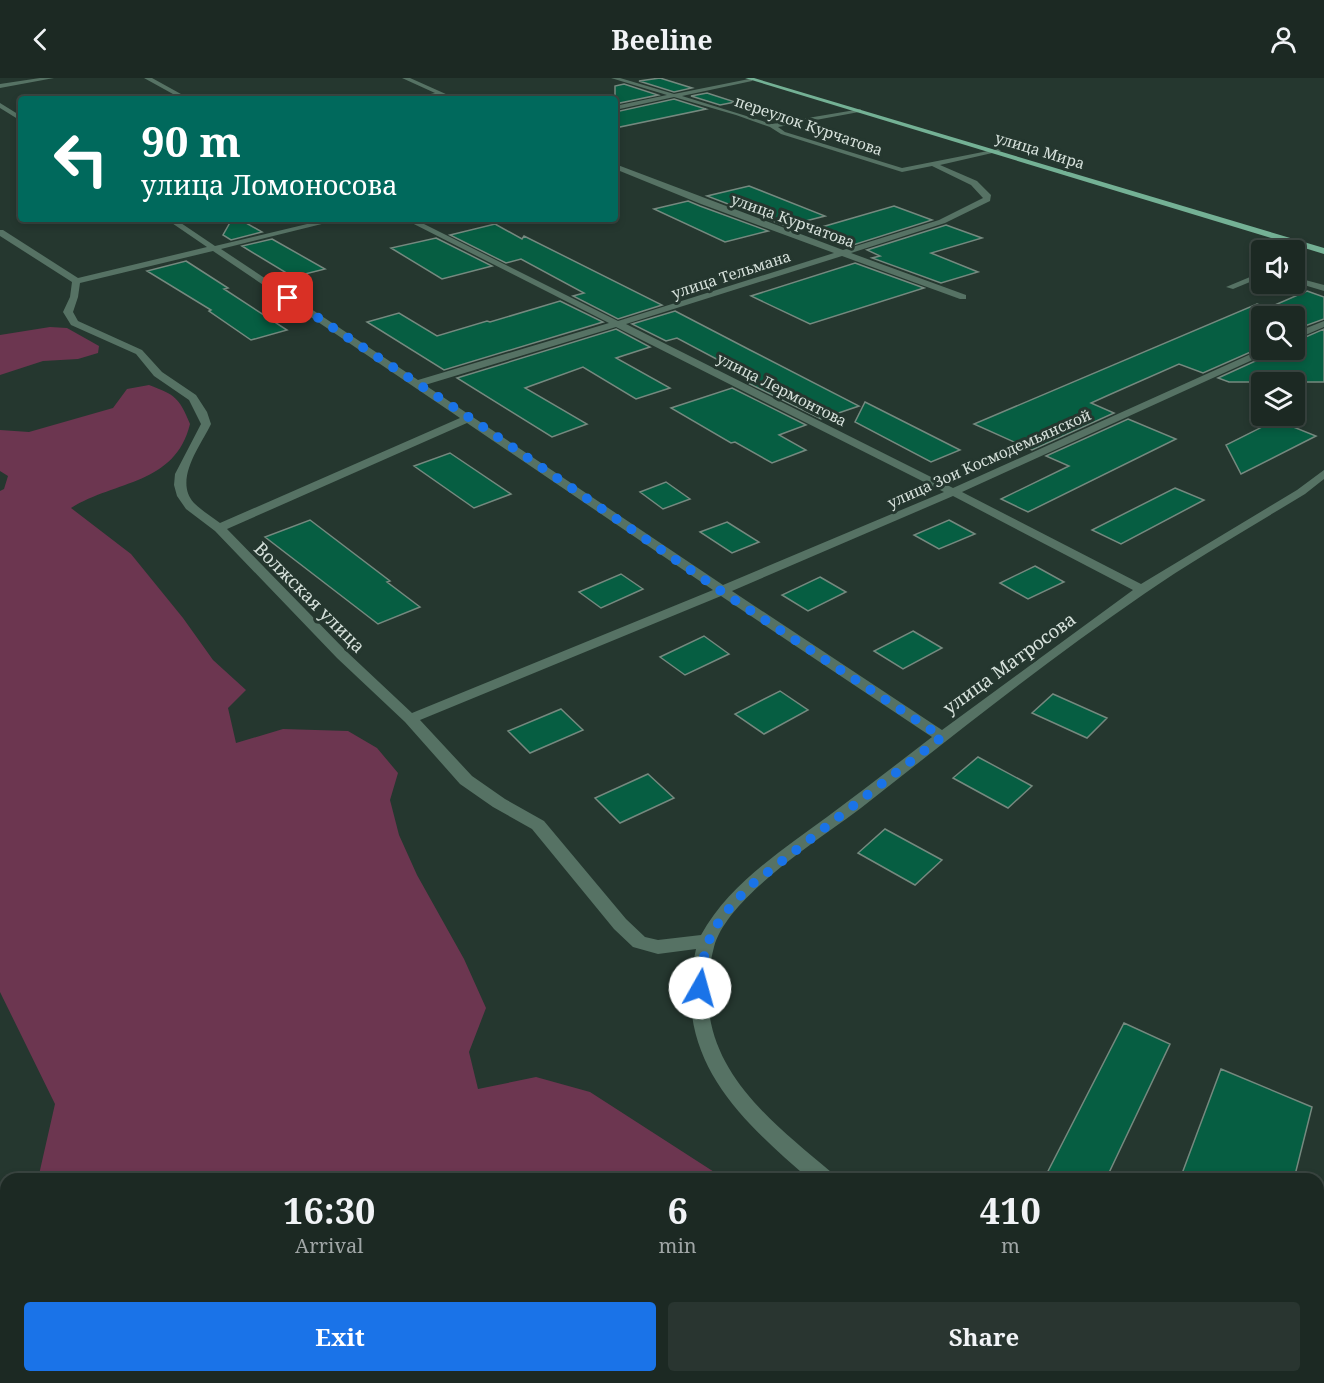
<!DOCTYPE html>
<meta charset="utf-8">
<style>
:root{--surface:#1c2923;--page:#293530;--text:#f1f3f6;--muted:#a0a6a6;--line:#3a4541;--accent:#1a73e8}
body{margin:0;font-family:"Noto Serif",serif;background:var(--page);color:var(--text);height:100vh;display:flex;flex-direction:column;font-size:22px;white-space:nowrap}
*{box-sizing:border-box;margin:0}
p{font-size:20px;color:var(--muted)}
.icon{flex:none;width:33px;height:33px;fill:none;stroke:currentColor;stroke-width:2;stroke-linecap:round;stroke-linejoin:round}
.map{position:relative;flex:1;overflow:hidden}
.sheet{position:absolute;left:0px;top:1095px;width:1324px;height:210px;display:flex;flex-direction:column;background:var(--surface);border-radius:18px 18px 0 0;box-shadow:0 3px 9px #0003,0 0 0 2px var(--line)}
.sheet>*{flex:none}
.hud{position:absolute;left:18px;top:18px;width:600px;height:126px;border-radius:6px;box-shadow:0 3px 9px #0003,0 0 0 2px var(--line);background:#00695c;color:#fff;overflow:hidden}
.tools{position:absolute;left:1251px;top:162px;display:grid;gap:12px}
.tools a{display:grid;place-items:center;width:54px;height:54px;border-radius:6px;background:var(--surface);box-shadow:0 3px 9px #0003,0 0 0 2px var(--line);font-size:30px}
.pin{position:absolute;display:grid;place-items:center;width:51px;height:51px;color:#fff;margin:-26px;border-radius:12px;box-shadow:0 3px 9px #0006}
.me{position:absolute;width:66px;margin:-33px;rotate:7deg;stroke-linejoin:round;filter:drop-shadow(0 0 4px #0008)}
.turn{display:flex;align-items:center;gap:21px;height:126px;padding:0 24px;font-size:27px}
.turn .icon{width:78px;height:78px;stroke-width:2.5}
.turn b{display:block;font-size:42px;line-height:51px}
.eta{display:flex;justify-content:space-evenly;align-items:center;height:102px;text-align:center}
.eta b{font-size:36px;font-weight:700;line-height:42px}
.primary-button{display:flex;gap:12px;margin-top:auto;padding:12px 24px}
.primary-button a{flex:1;height:69px;border-radius:6px;background:var(--accent);color:#fff;font-size:24px;font-weight:700;line-height:69px;text-align:center}
.primary-button a+a{background:var(--page);color:var(--text)}
header{display:flex;justify-content:space-between;align-items:center;height:78px;padding:0 24px;background:var(--surface);font-size:27px;font-weight:700}
.map>svg:first-child{display:block}
.green{fill:#6c3650}
.building{fill:#065e42;stroke:#75897f;stroke-width:1.5}
.lines{fill:none;stroke-linecap:round;stroke-linejoin:round}
.minor{fill:#567264;fill-rule:evenodd}
.major{fill:#74b195;fill-rule:evenodd}
.route{stroke:#1a73e8;stroke-width:10;stroke-dasharray:0 18}
.labels{text-anchor:middle;dominant-baseline:central;stroke-width:6;stroke-linejoin:round;paint-order:stroke}
.far-street-label{font-size:15px;fill:#d6e1db;stroke:#25372f}
.street-label{font-size:18px;fill:#d6e1db;stroke:#25372f}
</style>
<header><svg class="icon" aria-label="back" viewBox="0 0 24 24"><path d="M15 5l-7 7 7 7"/></svg>Beeline<svg class="icon" aria-label="person" viewBox="0 0 24 24"><circle cx="12" cy="8" r="4"/><path d="M4 21q1-7 8-7t8 7"/></svg></header>
<div class="map">
<svg width="1324" height="1305" viewBox="0 0 1324 1305">
<rect width="100%" height="100%" fill="#25372f"/>
<path class="green" d="M50 249 67 250 99 268 98 275 78 281 43 283 0 297V257Z
M149 307C175 317 179 319 190 346 175 407 116 402 71 430L131 476 183 540 213 582 246 612 228 630 236 665 283 651 348 653 377 670 398 695 390 722 399 757 417 797 464 881 486 930 469 974 478 1011 536 999 590 1014 725 1101H38L55 1026 0 914V413L4 411 8 398 0 393V352L29 354 113 330 127 311Z
M6 1169V1299H571V1305H0V1177Z"/>
<path class="building" d="M660 0 692 10 674 14 639 3Z
M624 6 658 17 615 26V8Z
M707 15 735 24 720 27 691 18Z
M674 21 706 31 615 50V34Z
M749 108 825 138 786 148 707 118Z
M688 123 700 128 768 153 725 164 654 131Z
M894 128 932 142 853 167 815 151Z
M232 141H239L262 154 231 162 223 157Z
M495 146 522 161 524 158 662 227 618 241 573 218 584 215 521 181 506 185 450 157Z
M946 147 982 160 931 175 978 194 941 205 872 180 880 178 867 172Z
M436 160 492 188 442 201 391 170Z
M272 161 325 191 293 199 242 168Z
M186 183 228 210 224 211 287 252 251 262 209 233 211 232 147 193Z
M855 185 924 210 810 246 751 218Z
M1307 213 1324 219V241L1294 252V238H1262V269L1203 295 1179 286 1111 316 1091 325 1114 335 1032 372 974 346 1257 226 1268 230Z
M560 223 603 244 444 292 367 244 399 235 437 258 487 243 490 244Z
M675 233 750 272 859 328 821 341 748 305 756 302 677 260 666 263 632 246Z
M616 251 650 269 616 280 670 310 636 321 583 289 525 310 587 346 552 359 457 300Z
M1324 251V304H1229L1218 300 1271 276 1274 272H1294V264Z
M732 310 806 347 779 357 806 372 772 385 735 364 731 365 671 330Z
M865 324 960 372 931 384 855 344Z
M1128 341 1176 361 1028 434 1001 421 1069 388 1046 378Z
M1276 342 1316 358 1241 396 1226 367Z
M450 375 511 416 474 430 414 388Z
M666 404 690 421 663 431 640 414Z
M1175 410 1204 422 1121 466 1092 452Z
M310 442 390 503 387 504 420 529 378 546 265 459Z
M949 442 975 456 939 471 914 457Z
M727 444 759 464 732 475 700 454Z
M1035 488 1064 504 1028 521 1000 505Z
M621 496 643 511 601 530 579 514Z
M820 499 846 514 808 533 782 517Z
M913 553 942 570 903 591 874 573Z
M704 558 729 576 685 597 660 579Z
M780 613 808 632 764 656 735 636Z
M1053 616 1107 640 1087 660 1032 635Z
M561 631 583 652 530 675 508 653Z
M978 679 1032 708 1008 730 953 700Z
M648 696 674 720 620 745 595 720Z
M885 751 942 782 915 807 858 775Z
M1124 945 1170 966 1106 1101H1044Z
M1221 991 1312 1029 1294 1101H1180Z"/>
<g class="lines">
<path class="minor" d="M40 0H54L0 10V6Z
M144 0H152L190 21H182Z
M402 0H410L457 21 441 18 409 21 435 15Z
M611 0H620L674 16 754 0 752 3 682 18 772 46 861 31 859 34 778 49 785 54 902 90 998 71 1001 73 940 87 977 103 991 117 990 123 945 145 851 175 966 217V221H960L842 178 626 246 953 410 1262 271 1272 272 1270 274 962 414 1141 506 1297 412 1324 392V401L1305 416C1251 449 1196 480 1144 516 1046 583 954 657 861 730 820 761 727 819 714 869 686 977 758 1033 831 1094L835 1101H809C736 1038 671 977 696 871L658 876 633 869 614 851 532 751 493 729 460 706 405 644 337 580 215 453 186 431 177 418 174 407 175 396 201 346 189 322 154 298 136 276 71 247 63 234 70 219 72 204 0 158V152H3L78 200 207 169 166 141H175L215 168 328 141H342L221 171 418 302 609 245 404 141H414L618 243 834 175 701 126 615 91V86L843 172 939 142 983 120 971 107 932 88 902 94 781 56 770 49 736 37 674 19 615 32V28L667 17ZM213 173 460 340 220 445C212 439 201 432 194 425 173 402 201 367 211 346L207 334 196 317 162 294 142 272 78 243 73 234 78 219 80 205ZM616 249 944 414 723 507 425 307ZM467 345 713 512 412 635 347 574 227 451ZM953 418 1133 512 942 652 732 513ZM721 518 932 659C897 686 862 713 827 739 781 773 729 806 701 857L658 862 645 859 626 841 544 743 505 721 472 698 420 642Z
M0 25 21 38V43L0 30Z
M1262 194V199L1233 211 1226 209Z
M1294 199 1324 207V213L1294 204Z
M1324 243V249L1294 262V255Z
M1112 1299H1145L1147 1305H1115Z"/>
<path class="major" d="M745 0H754L1324 170V176Z"/>
</g>
<g class="lines">
<path class="route" d="M288 220 470 340 721 513 942 659 751 807C716 843 703 859 700 910"/>
</g>
<g class="labels">
<g class="far-street-label">
<text transform="translate(809 47) rotate(19)">переулок Курчатова</text>
<text transform="translate(1040 72) rotate(17)">улица Мира</text>
<text transform="translate(793 142) rotate(20)">улица Курчатова</text>
<text transform="translate(731 196) rotate(-18)">улица Тельмана</text>
<text transform="translate(782 311) rotate(27)">улица Лермонтова</text>
<text transform="translate(989 380) rotate(-24)">улица Зои Космодемьянской</text>
</g>
<g class="street-label">
<text transform="translate(310 519) rotate(45)">Волжская улица</text>
<text transform="translate(1009 585) rotate(-36)">улица Матросова</text>
</g>
</g>
</svg>
<div class="tools">
<a><svg class="icon" aria-label="sound" viewBox="0 0 24 24"><path d="M4 9h4l5-4v14l-5-4H4zM17 9q2 3 0 6"/></svg></a>
<a><svg class="icon" aria-label="search" viewBox="0 0 24 24"><circle cx="10" cy="10" r="6"/><path d="M15 15l6 6"/></svg></a>
<a><svg class="icon" aria-label="layers" viewBox="0 0 24 24"><path d="M12 4l9 5-9 5-9-5zM3 14l9 5 9-5"/></svg></a>
</div>
<div class="pin" style="left:288px;top:220px;background:#d93025"><svg class="icon" aria-label="arrive" viewBox="0 0 24 24"><path d="M6 21V4h12l-3 4 3 4H6"/></svg></div>
<svg class="me" style="left:700px;top:910px" viewBox="-20 -20 40 40"><circle r="19" fill="#fff"/><path d="M0-13L10 11 0 6-10 11z" fill="#1a73e8"/></svg>
<div class="hud">
<div class="turn"><svg class="icon" aria-label="left" viewBox="0 0 24 24"><path d="M17 20v-9H6M10 6l-5 5 5 5"/></svg><div><b>90 m</b>улица Ломоносова</div></div>
</div>
<section class="sheet">
<div class="eta">
<div><b>16:30</b><p>Arrival</p></div>
<div><b>6</b><p>min</p></div>
<div><b>410</b><p>m</p></div>
</div>
<div class="primary-button"><a>Exit</a><a>Share</a></div>
</section>
</div>
